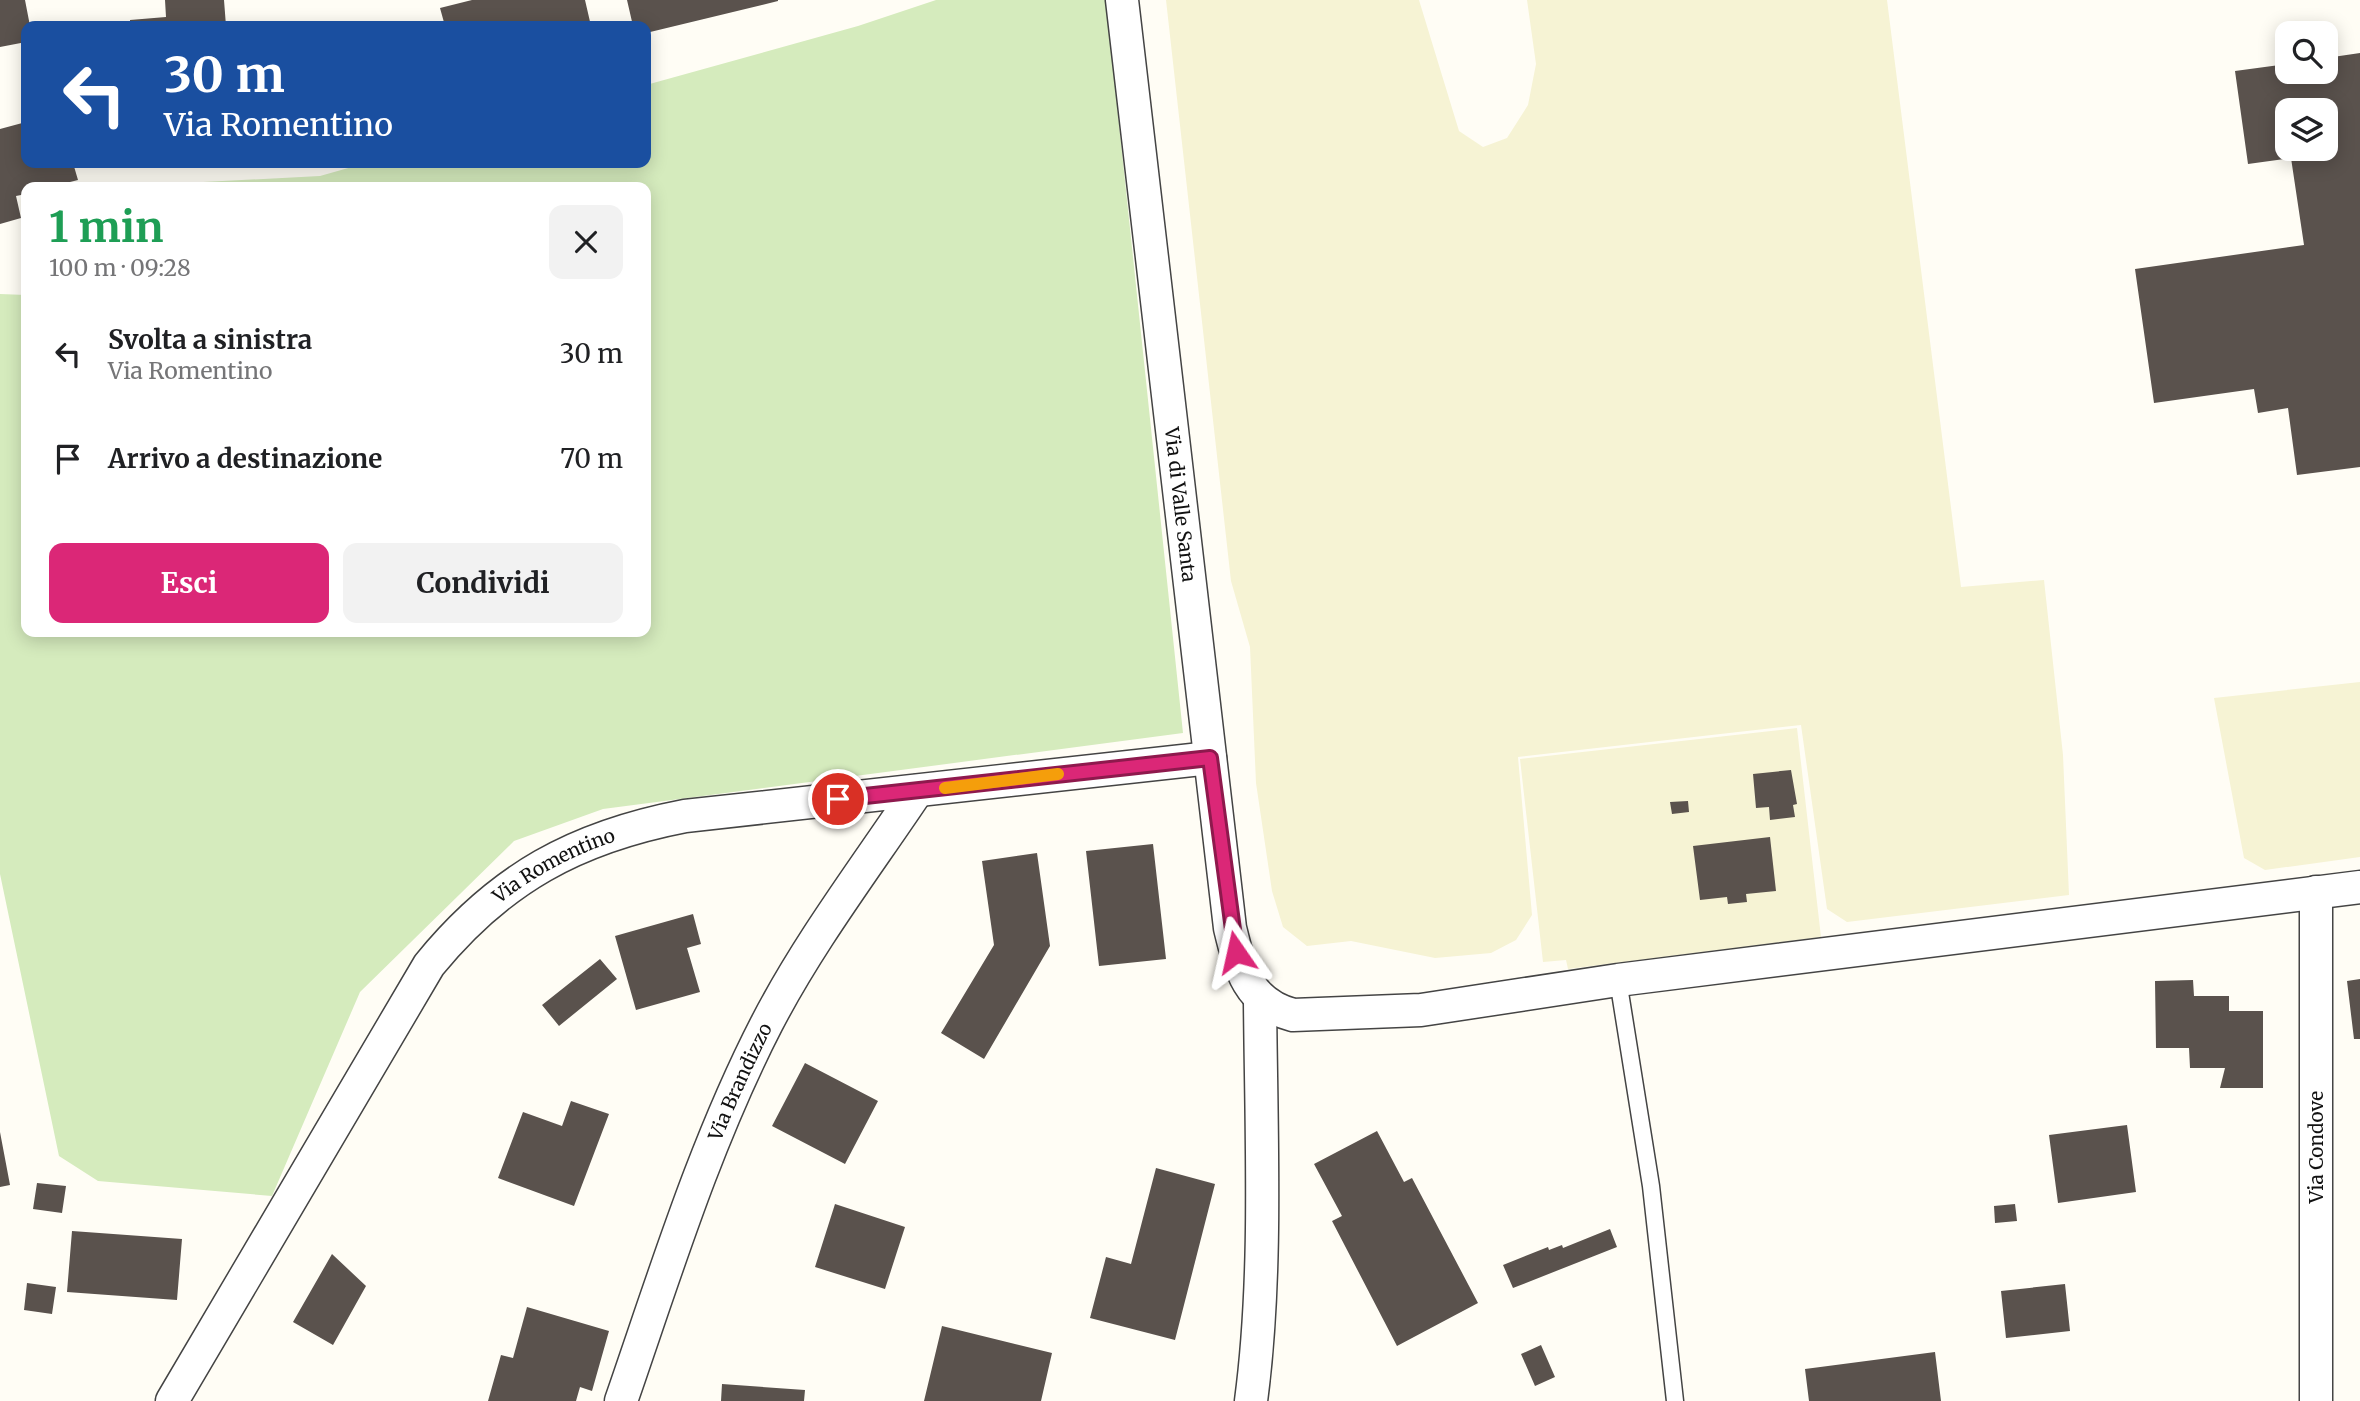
<!DOCTYPE html>
<html lang="it">
<meta charset="utf-8">
<style>
:root{--surface:#fff;--page:#f2f2f2;--text:#202124;--muted:#757577;--accent:#db2777}
body{margin:0;font-family:Merriweather,serif;background:var(--page);color:var(--text);height:100vh;display:flex;flex-direction:column;font-size:26px;white-space:nowrap}
*{box-sizing:border-box;margin:0}
p{font-size:23px;color:var(--muted)}
.icon{flex:none;width:38px;height:38px;fill:none;stroke:currentColor;stroke-width:2;stroke-linecap:round;stroke-linejoin:round}
.map{position:relative;flex:1;overflow:hidden}
.panel{position:absolute;left:21px;top:182px;width:630px;height:455px;display:flex;flex-direction:column;background:var(--surface);border-radius:14px;box-shadow:0 4px 18px #0003}
.panel>*{flex:none}
.banner{position:absolute;left:21px;top:21px;width:630px;height:147px;border-radius:14px;box-shadow:0 4px 18px #0003;background:#1a4fa0;color:#fff;overflow:hidden}
.fabs{position:absolute;left:2275px;top:21px;display:grid;gap:14px}
.fabs a{display:grid;place-items:center;width:63px;height:63px;border-radius:14px;background:var(--surface);box-shadow:0 4px 18px #0003;font-size:35px}
.pin{position:absolute;display:grid;place-items:center;width:60px;height:60px;color:#fff;margin:-30px;border:4px solid #fff;border-radius:50%;box-shadow:0 2px 7px #0007}
.me{position:absolute;width:77px;margin:-38px;rotate:349deg;stroke-linejoin:round;filter:drop-shadow(0 0 5px #0008)}
.turn{display:flex;align-items:center;gap:24px;height:147px;padding:0 28px;font-size:32px}
.turn .icon{width:91px;height:91px;stroke-width:2.5}
.turn b{display:block;font-size:49px;line-height:60px}
.round{display:grid;place-items:center;flex:none;width:74px;height:74px;border-radius:14px;background:var(--page)}
.head{display:flex;align-items:center;justify-content:space-between;height:119px;padding:0 28px}
h1{font-size:42px;font-weight:700;line-height:52px;color:#1e9e55}
.cta{display:flex;gap:14px;margin-top:auto;padding:14px 28px}
.cta a{flex:1;height:80px;border-radius:14px;background:var(--accent);color:#fff;font-size:28px;font-weight:700;line-height:80px;text-align:center}
.cta a+a{background:var(--page);color:var(--text)}
ul{padding:0;list-style:none}
li{display:flex;align-items:center;gap:21px;height:105px;padding:0 28px}
li div{flex:1}
li b{display:block;font-size:26px}
li em{font-style:normal}
.map>svg:first-child{display:block}
.farmland{fill:#f6f3d4}
.green{fill:#d5ebbd}
.building{fill:#5a524d;fill-rule:evenodd}
.lines{fill:none;stroke-linecap:round;stroke-linejoin:round}
.service-casing{stroke:#444;stroke-width:19}
.minor-casing{stroke:#444;stroke-width:35}
.service{stroke:#fff;stroke-width:16}
.minor{stroke:#fff;stroke-width:32}
.route-casing{stroke:#8e194d;stroke-width:18}
.route{stroke:#db2777;stroke-width:12}
.slow{stroke:#f59e0b;stroke-width:12}
.labels{text-anchor:middle;dominant-baseline:central;stroke-width:7;stroke-linejoin:round;paint-order:stroke}
.street-label{font-size:19px;fill:#111;stroke:#fff}
</style>
<div class="map">
<svg width="2360" height="1401" viewBox="0 0 2360 1401">
<rect width="100%" height="100%" fill="#fffdf5"/>
<path class="farmland" d="M1166 0H1419L1459 131 1483 147 1507 138 1528 105 1536 64 1527 0H1887L1961 587 2044 580 2063 755 2069 895 1847 922 1827 909 1801 725 1518 757 1532 915 1516 940 1491 953 1435 958 1351 941 1307 946 1283 927 1272 891 1256 783 1250 647 1231 581Z
M2360 682V857L2265 870 2244 858 2214 698Z
M1797 728 1821 937 1568 969 1566 960 1543 962 1520 759Z"/>
<path class="green" d="M936 0H1106L1183 733 603 809 514 841 360 992 272 1196 98 1181 59 1156 0 874V294L26 295V632H646V187L126 186 320 176 366 163H646V85L858 26Z"/>
<path class="building" d="M0 0H25L30 26H26V42L0 47Z
M165 0H224L226 26H130V20L166 17Z
M472 0H585L591 26H445L440 8Z
M627 0H778V1L646 33V26H633Z
M2360 53V467L2297 475 2288 408 2258 413 2254 389 2154 403 2135 269 2304 245 2291 158 2248 164 2235 71 2287 64V72H2326V58ZM2287 110H2326V149H2287Z
M26 122V163H73L78 180 50 187H26V194L16 196 21 218 0 224V129Z
M1791 770 1797 804 1793 805 1795 817 1770 820 1769 807 1756 808 1753 774Z
M1688 801 1689 812 1672 814 1670 802Z
M1770 837 1776 891 1746 894 1747 902 1728 904 1727 897 1700 900 1693 846Z
M1153 844 1166 959 1099 966 1086 851Z
M1037 853 1050 946 984 1059 941 1033 994 945 982 861Z
M693 914 701 944 687 948 700 992 636 1010 615 936Z
M600 959 617 979 559 1026 542 1005Z
M2360 979V1039H2354L2347 981Z
M2193 980 2194 996H2229V1011H2263V1088H2220L2225 1068H2190L2189 1048H2156L2155 981Z
M805 1063 878 1101 845 1164 772 1126Z
M571 1101 609 1114 574 1206 498 1178 523 1112 562 1126Z
M2127 1125 2136 1192 2058 1203 2049 1135Z
M1377 1131 1404 1182 1412 1178 1478 1303 1397 1346 1332 1221 1342 1216 1314 1164Z
M0 1132 10 1185 0 1187Z
M1156 1168 1215 1184 1175 1340 1090 1318 1106 1257 1131 1264Z
M37 1183 66 1186 62 1213 33 1209Z
M835 1204 905 1227 885 1289 815 1267Z
M2015 1204 2017 1221 1995 1223 1994 1206Z
M1610 1229 1617 1247 1513 1288 1503 1265 1548 1247 1549 1250 1562 1245 1563 1248Z
M72 1231 182 1239 177 1300 67 1292Z
M332 1254 366 1286 333 1345 293 1322Z
M27 1283 56 1287 52 1314 24 1310Z
M2065 1284 2070 1331 2006 1338 2001 1291Z
M527 1307 609 1331 592 1391 580 1387 576 1401H488L501 1355 513 1358Z
M942 1326 1052 1353 1041 1401H924Z
M1541 1345 1555 1377 1535 1386 1521 1354Z
M1935 1352 1941 1401H1809L1805 1369Z
M722 1384 805 1390 804 1401H721Z"/>
<g class="lines">
<defs>
<path id="service" d="M1618 980 1651 1186 1675 1401"/>
<g id="minor">
<path id="s1" d="M1122 0 1230 928C1240 969 1248 1003 1293 1015L1421 1010 1618 980 2360 887"/>
<path d="M2316 892V1401"/>
<path id="s2" d="M172 1401 429 965C500 878 576 837 685 816L1210 758"/>
<path id="s3" d="M621 1401C665 1274 705 1143 767 1023 809 942 866 867 917 791"/>
<path d="M1251 1401C1268 1274 1261 1129 1260 1000"/>
</g>
</defs>
<use href="#service" class="service-casing"/>
<use href="#minor" class="minor-casing"/>
<use href="#service" class="service"/>
<use href="#minor" class="minor"/>
</g>
<g class="lines">
<defs>
<path id="route" d="M838 799 1210 758 1236 952"/>
</defs>
<use href="#route" class="route-casing"/>
<use href="#route" class="route"/>
<path class="slow" d="M945 788 1058 774"/>
</g>
<g class="labels">
<g class="street-label">
<text stroke="none"><textPath href="#s1" startOffset="508">Via di Valle Santa</textPath></text>
<text stroke="none"><textPath href="#s2" startOffset="668">Via Romentino</textPath></text>
<text stroke="none"><textPath href="#s3" startOffset="341">Via Brandizzo</textPath></text>
<text transform="translate(2316 1147) rotate(-90)">Via Condove</text>
</g>
</g>
</svg>
<div class="fabs">
<a><svg class="icon" aria-label="search" viewBox="0 0 24 24"><circle cx="10" cy="10" r="6"/><path d="M15 15l6 6"/></svg></a>
<a><svg class="icon" aria-label="layers" viewBox="0 0 24 24"><path d="M12 4l9 5-9 5-9-5zM3 14l9 5 9-5"/></svg></a>
</div>
<div class="pin" style="left:838px;top:799px;background:#d93025"><svg class="icon" aria-label="arrive" viewBox="0 0 24 24"><path d="M6 21V4h12l-3 4 3 4H6"/></svg></div>
<svg class="me" style="left:1236px;top:952px" viewBox="-20 -20 40 40"><path d="M0-17L14 15 0 8-14 15z" fill="#db2777" stroke="#fff" stroke-width="4"/></svg>
<div class="banner">
<div class="turn"><svg class="icon" aria-label="left" viewBox="0 0 24 24"><path d="M17 20v-9H6M10 6l-5 5 5 5"/></svg><div><b>30 m</b>Via Romentino</div></div>
</div>
<section class="panel">
<div class="head"><div><h1>1 min</h1><p>100 m · 09:28</p></div><a class="round"><svg class="icon" aria-label="close" viewBox="0 0 24 24"><path d="M6 6l12 12M18 6L6 18"/></svg></a></div>
<ul>
<li><svg class="icon" aria-label="left" viewBox="0 0 24 24"><path d="M17 20v-9H6M10 6l-5 5 5 5"/></svg><div><b>Svolta a sinistra</b><p>Via Romentino</p></div><em>30 m</em></li>
<li><svg class="icon" aria-label="arrive" viewBox="0 0 24 24"><path d="M6 21V4h12l-3 4 3 4H6"/></svg><div><b>Arrivo a destinazione</b></div><em>70 m</em></li>
</ul>
<div class="cta"><a>Esci</a><a>Condividi</a></div>
</section>
</div>
